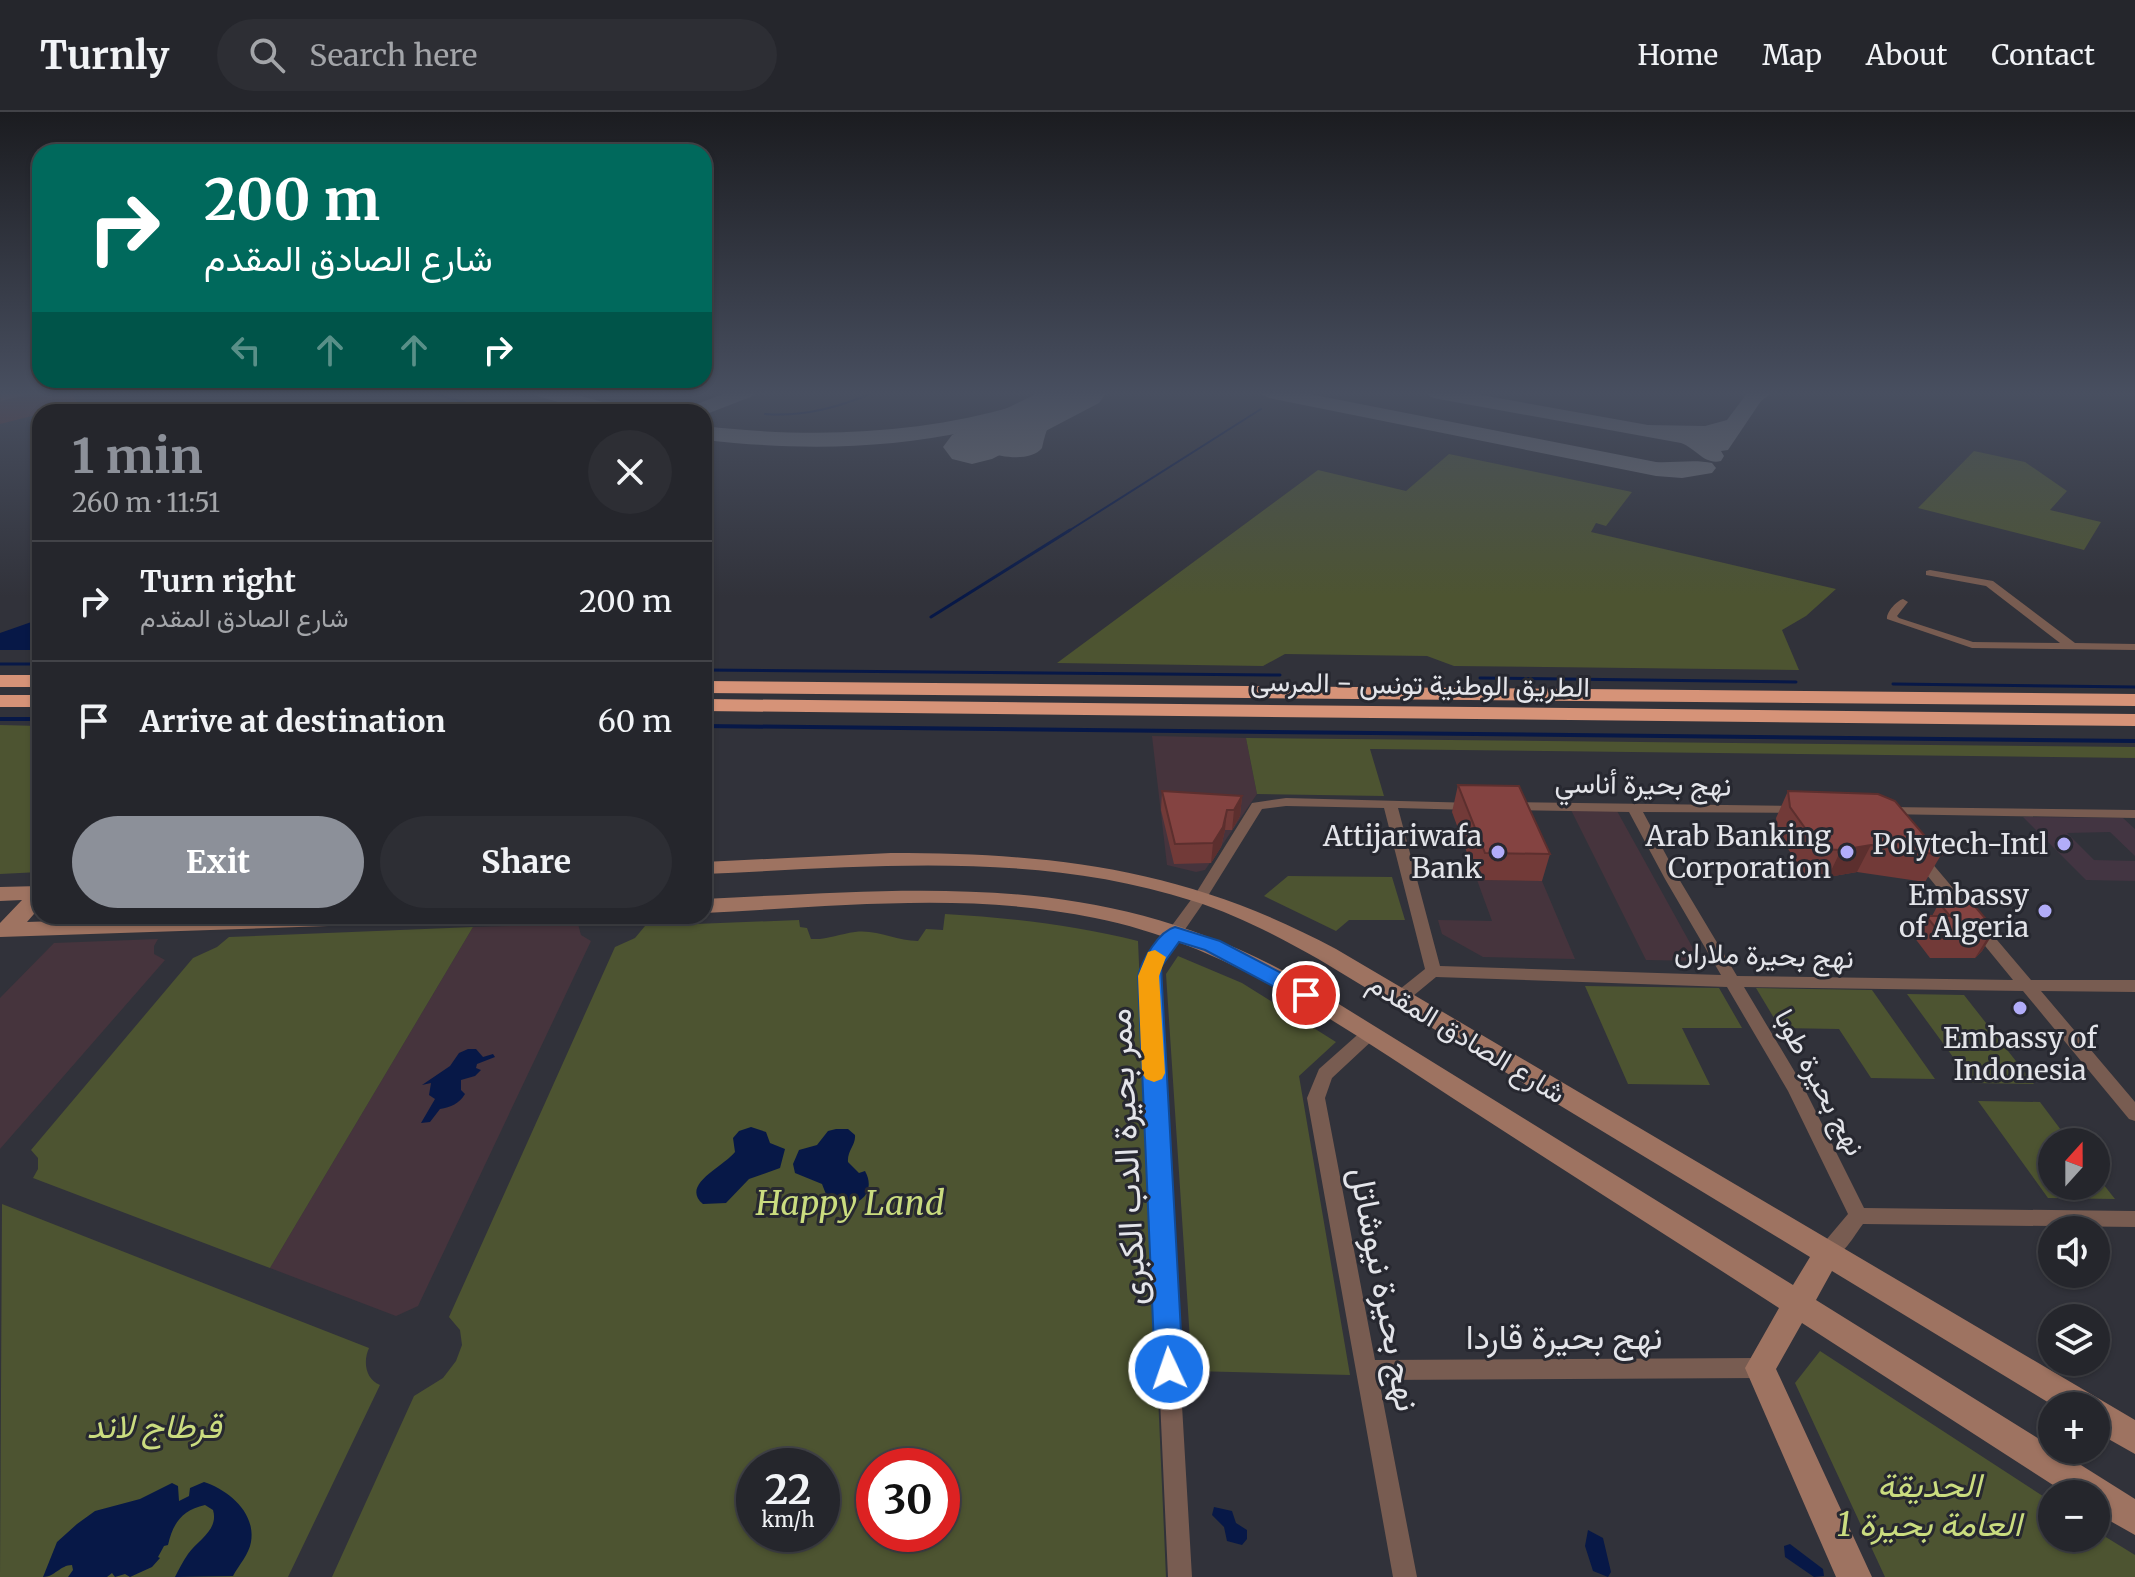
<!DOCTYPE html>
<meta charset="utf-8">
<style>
:root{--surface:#25262c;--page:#2d2e34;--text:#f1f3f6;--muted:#a3a5a9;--line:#424348;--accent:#8c9099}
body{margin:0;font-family:Merriweather,Vazirmatn,serif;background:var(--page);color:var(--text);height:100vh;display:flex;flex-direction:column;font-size:30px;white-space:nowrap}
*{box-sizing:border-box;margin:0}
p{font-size:26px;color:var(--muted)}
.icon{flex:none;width:44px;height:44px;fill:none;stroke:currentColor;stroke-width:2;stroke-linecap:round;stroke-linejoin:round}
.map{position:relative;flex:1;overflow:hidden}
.details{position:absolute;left:32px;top:292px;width:680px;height:520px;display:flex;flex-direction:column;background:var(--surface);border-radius:24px;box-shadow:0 2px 6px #0004,0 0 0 2px var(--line)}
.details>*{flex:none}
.banner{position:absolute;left:32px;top:32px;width:680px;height:244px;border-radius:24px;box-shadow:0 2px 6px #0004,0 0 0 2px var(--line);background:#00695c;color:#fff;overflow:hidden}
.needle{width:52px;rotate:21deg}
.buttons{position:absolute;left:2038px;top:1016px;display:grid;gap:16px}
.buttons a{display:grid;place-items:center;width:72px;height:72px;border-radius:50%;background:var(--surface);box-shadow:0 2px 6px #0004,0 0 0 2px var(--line);font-size:40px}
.speed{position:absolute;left:736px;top:1336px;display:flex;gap:16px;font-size:40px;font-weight:700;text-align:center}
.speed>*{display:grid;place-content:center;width:104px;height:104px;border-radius:50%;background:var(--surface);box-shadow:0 2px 6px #0004,0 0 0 2px var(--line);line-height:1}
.speed small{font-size:20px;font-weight:400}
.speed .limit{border:12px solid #d22;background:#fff;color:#111}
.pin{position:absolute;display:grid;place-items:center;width:68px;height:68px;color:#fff;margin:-34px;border:4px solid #fff;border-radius:50%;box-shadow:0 2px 8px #0007}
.me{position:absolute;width:88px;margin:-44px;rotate:357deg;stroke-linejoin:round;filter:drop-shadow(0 0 6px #0008)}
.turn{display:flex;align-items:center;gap:28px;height:168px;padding:0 40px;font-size:36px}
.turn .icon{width:104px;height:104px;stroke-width:2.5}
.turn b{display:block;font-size:56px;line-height:68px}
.lanes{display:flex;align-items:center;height:76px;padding:0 40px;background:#0003;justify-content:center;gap:40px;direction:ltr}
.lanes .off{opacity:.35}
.round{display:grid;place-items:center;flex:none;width:84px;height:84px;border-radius:42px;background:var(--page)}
.summary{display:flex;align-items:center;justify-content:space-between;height:136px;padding:0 40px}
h1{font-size:48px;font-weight:700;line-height:60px;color:var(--accent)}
.button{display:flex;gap:16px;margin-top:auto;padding:16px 40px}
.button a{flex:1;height:92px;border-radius:48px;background:var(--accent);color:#fff;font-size:32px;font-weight:700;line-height:92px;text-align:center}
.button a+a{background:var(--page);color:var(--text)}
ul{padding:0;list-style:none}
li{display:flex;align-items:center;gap:24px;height:120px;padding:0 40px;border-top:2px solid var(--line)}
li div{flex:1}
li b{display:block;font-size:30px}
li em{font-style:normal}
header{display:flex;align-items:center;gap:48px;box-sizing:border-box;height:112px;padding:0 40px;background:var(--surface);border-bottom:2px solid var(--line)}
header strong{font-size:38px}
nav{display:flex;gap:44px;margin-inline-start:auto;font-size:28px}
.search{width:560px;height:72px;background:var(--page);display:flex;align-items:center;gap:20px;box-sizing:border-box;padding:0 28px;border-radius:44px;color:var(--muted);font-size:30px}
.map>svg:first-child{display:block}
.commercial{fill:#46343d}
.education{fill:#433542}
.green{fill:#4d5431;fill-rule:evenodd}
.water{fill:#071847}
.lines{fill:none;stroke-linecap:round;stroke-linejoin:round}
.stream-far2{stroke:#071847;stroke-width:2}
.stream-far1{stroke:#071847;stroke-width:3}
.stream{stroke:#071847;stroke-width:4}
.taxiway{fill:#6c6e74;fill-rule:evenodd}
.runway{fill:#6c6e74;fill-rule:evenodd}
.street{fill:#785c51;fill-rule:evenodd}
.secondary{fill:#9e7361;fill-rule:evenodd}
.highway{fill:#d69378;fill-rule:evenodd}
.wall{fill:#723a38}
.shaded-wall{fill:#5c2f2e}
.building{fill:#844341;stroke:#5c2f2e;stroke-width:2}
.route{fill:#1a73e8;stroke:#114b97;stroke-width:2}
.slow{fill:#f59e0b}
.poi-dot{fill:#b2adf9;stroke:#272830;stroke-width:3}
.labels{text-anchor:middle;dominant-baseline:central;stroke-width:6;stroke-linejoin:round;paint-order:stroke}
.street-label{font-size:28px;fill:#e3e4e9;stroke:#272830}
.poi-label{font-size:28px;fill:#e3e4e9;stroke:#272830;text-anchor:end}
.near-street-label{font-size:34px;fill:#e3e4e9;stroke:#272830}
.near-park-label{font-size:34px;font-style:italic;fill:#cadc7f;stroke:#272830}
</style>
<header>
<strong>Turnly</strong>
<div class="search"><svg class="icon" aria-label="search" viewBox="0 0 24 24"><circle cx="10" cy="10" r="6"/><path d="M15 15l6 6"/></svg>Search here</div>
<nav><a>Home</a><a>Map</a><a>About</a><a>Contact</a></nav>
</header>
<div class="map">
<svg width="2135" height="1465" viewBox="0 0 2135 1465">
<rect width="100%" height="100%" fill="#31323a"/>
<path class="commercial" d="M1152 624 1246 626 1257 682 1205 758 1196 760 1167 753Z
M1571 698 1617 699 1700 849 1646 848Z
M1477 768 1542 769 1575 847 1483 845 1442 822 1438 808 1492 809Z
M578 812 581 823 591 829 418 1194 396 1204 270 1156 473 815Z
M158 827 154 834V842L165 848 0 1037V886L54 831Z"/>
<path class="education" d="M2023 705 2123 706 2135 717V744L2110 720 2067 721 2094 748 2135 749V769L2086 768Z"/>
<path class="green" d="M1974 339 2025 350 2067 379 2050 398 2101 410 2084 438 1918 396Z
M1449 342 1632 380 1606 414 1596 411 1591 420 1836 477 1806 504 1782 518 1799 558 1454 554 1427 544 1285 542 1263 554 1057 551 1318 358 1406 379Z
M0 613 40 614V760L0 762Z
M1246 626 2135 635V646L1370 637 1384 684 1257 682Z
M1288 764 1392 765 1405 808H1349L1336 819 1264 784Z
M945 802C1011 806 1073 813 1138 829L1166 1465H332L414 1284 443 1266 456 1249 462 1233 460 1218 449 1205 615 835 635 826 645 814 799 808 800 815 807 816 811 827C827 828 839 822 855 820 877 817 896 829 918 829L926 817 943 818ZM754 1354H822V1422H754ZM874 1354H942V1422H874Z
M473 815 270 1156 33 1066 38 1057V1046L31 1038 193 846 217 835 229 825Z
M1178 844 1242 871 1336 930 1299 964 1350 1263 1192 1259 1166 862Z
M1585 874 1719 876 1742 916H1682L1710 973 1628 972Z
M1756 876 1872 878 1935 967 1871 966 1839 917 1780 916Z
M1907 882 1964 883 2034 972 1972 971Z
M1978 989 2040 990 2070 1030H2052V1074H2096V1063L2115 1087 2048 1086Z
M2 1092 369 1236C363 1249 365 1267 380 1273L288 1465H0Z
M1820 1239 2052 1390V1426H2096V1419L2135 1443V1465H1885L1795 1271Z"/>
<path class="water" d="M40 507V538H0V521Z
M468 937H476L483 945 493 942 495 945 477 952 476 956 481 958 475 964 461 968V978L465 982C459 992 451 995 440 997L430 1010 421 1011 435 987 429 983 431 971 422 973 450 954 459 941Z
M751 1015 766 1020 770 1031 785 1037 780 1056 749 1067 726 1091 703 1092C680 1073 723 1055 735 1040L733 1026 739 1019Z
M836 1017H848L855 1023C856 1033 847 1039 848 1050L859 1061 865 1059C879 1084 851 1101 829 1090L822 1072 795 1061 793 1052 799 1038 817 1033 828 1019Z
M204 1370C228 1378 256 1400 251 1430 249 1442 239 1453 233 1464L175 1465C179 1457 183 1449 188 1442 198 1428 219 1418 213 1398L205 1393C182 1398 173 1411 168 1433L164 1434 158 1445 160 1446 152 1455 130 1465 125 1462 115 1465 112 1461 107 1465H68L73 1458 72 1453C60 1453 55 1465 43 1465L57 1430 77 1412 95 1399 140 1387 172 1371 178 1374 179 1389 189 1384 190 1376Z
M1214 1395 1232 1399 1236 1411 1247 1418V1427L1242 1433 1227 1429 1224 1415 1212 1403Z
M1588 1418 1603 1426 1611 1460 1608 1465 1593 1459 1585 1434Z
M1790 1432 1823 1457 1824 1464 1814 1465 1785 1445 1784 1434Z"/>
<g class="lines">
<path class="stream-far2" d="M428 280 499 300
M666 283 674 280
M765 302C805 305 839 295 875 280
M1067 420 1261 297"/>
<path class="stream-far1" d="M931 505 1070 418
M0 552H40
M704 558 1280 563
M1480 566 1796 570
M1893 572 2135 575"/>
<path class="stream" d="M0 607H40
M704 614 2135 629"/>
<path class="taxiway" d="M534 280H566L625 296 628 300H594L537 284Z
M728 280H756L753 284 704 303V300L686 299 689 295Z
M1059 280H1087C1081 287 1072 286 1064 292 1051 302 1046 318 1042 336 1028 354 978 343 965 326L970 319C881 338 794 338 704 328V314C825 328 943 322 1059 280ZM1030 304 1021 330H998L988 325 1012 316 1013 309Z
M1259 280H1299L1656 350C1674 351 1695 347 1712 351L1716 356 1712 361 1682 366 1656 364 1269 286Z
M1423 280H1465L1648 313 1705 314 1727 308 1748 280H1773L1761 289 1728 338 1721 339 1724 344 1721 349C1704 353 1697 337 1681 331L1433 286Z"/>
<path class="runway" d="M1040 280H1107L1099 291 992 347 972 352 952 347 943 335 952 323Z"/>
<path class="street" d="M1930 458 1993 469 2075 531 2135 532V538L1972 536 1887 507C1886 501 1896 489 1903 487L1908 490 1897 504 1899 506 1973 530 2060 531 1986 474 1926 463V459Z
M1286 686 1476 691 1478 694 1471 698 1398 696 1440 854 1721 863 1665 767 1629 700 1511 698 1504 694 1511 690 1799 694 1806 698 1804 701 1643 700 1679 767 1737 864 2013 868 1913 746 1920 742 1925 743 2031 868H2135V880L2041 879 2135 990V1009L2129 1007 2023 879 1744 875 1802 972 1864 1096 2135 1099V1115L1863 1112C1853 1125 1839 1153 1821 1146L1818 1140 1821 1134 1848 1102 1788 979 1727 875 1436 865 1407 889H1395L1393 885 1395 881 1425 857 1384 696 1286 694 1262 697 1206 787 1159 855 1157 864 1192 1465H1168L1141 864 1145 850 1196 781 1252 691Z
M1887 695 2135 698V706L1882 702 1880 699 1882 696Z
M1370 915 1376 917 1378 921 1376 925 1332 966 1325 986 1375 1248 1760 1246 1768 1249 1771 1256 1768 1263 1760 1266 1379 1268 1417 1465H1393L1307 986 1319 957 1364 917Z"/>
<path class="secondary" d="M891 741C1057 741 1187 757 1336 837L2135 1308V1342L2096 1320V1294H2054L1832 1159 1816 1188 2052 1335V1338H2057L2135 1387V1423L2096 1401V1382H2067L1802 1211 1776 1257 1872 1465H1836L1745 1256 1779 1196C1671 1126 1562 1057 1454 987 1341 914 1230 833 1095 806 967 779 834 795 704 801V787C921 777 1101 756 1300 868L1793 1173 1810 1145 1320 848C1279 825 1238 803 1193 789 1036 738 867 755 704 762V750Z
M40 774V795L27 810 202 804H428L425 809 417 811 0 825V811L22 788 0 789V775Z"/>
<path class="highway" d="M0 563H40V575H0Z
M704 569 2135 582V594L704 581Z
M0 583H40V595H0Z
M704 587 2135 602V614L704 599Z"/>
</g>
<path class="wall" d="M1458 673 1550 742 1542 769 1477 768 1452 700Z
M1162 679 1242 684 1240 704 1232 718H1225L1221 735 1211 751 1174 752 1161 698Z
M1788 679 1941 743 1925 770 1857 760 1828 765H1807L1778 722 1776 706Z
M1939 791 1995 818 1982 839 1975 846H1930L1914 825 1926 804H1932Z"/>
<path class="shaded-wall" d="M43 280H72L78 292 47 300H40V302L0 312V290Z
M1242 684 1240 704 1232 718 1234 698Z
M1227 698 1225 718 1221 735 1211 751 1213 731Z
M1871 733 1857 760 1828 765 1841 738Z
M1995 818 1982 839 1975 846 1988 825Z"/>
<path class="building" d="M0 280H43L0 290Z
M1458 673 1519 674 1550 742 1485 741Z
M1162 679 1242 684 1234 698H1227L1223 715 1213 731 1175 732Z
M1788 679 1878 682 1895 689 1941 743 1871 733 1841 738 1820 737 1790 695Z
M1939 791 1973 792 1995 818 1988 825H1943L1926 804H1950Z"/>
<linearGradient id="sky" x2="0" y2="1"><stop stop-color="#1b1c20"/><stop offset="0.58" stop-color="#484f60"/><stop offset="1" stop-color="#484f60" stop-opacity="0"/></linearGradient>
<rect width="2135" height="485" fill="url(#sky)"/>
<path class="route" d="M1175 815 1220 829 1314 878 1317 883 1314 888H1299L1205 838 1179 830 1161 855 1183 1257 1179 1267 1169 1271 1159 1267 1155 1257 1138 864C1142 848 1159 819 1175 815Z"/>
<path class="slow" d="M1155 838 1166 845 1159 864 1165 961 1162 967 1154 970 1146 967 1142 961 1138 864 1148 840Z"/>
<g class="poi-dot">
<circle cx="2064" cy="732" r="8"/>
<circle cx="1498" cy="740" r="8"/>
<circle cx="1847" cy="740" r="8"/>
<circle cx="2045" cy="799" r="8"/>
<circle cx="2020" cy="896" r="8"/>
</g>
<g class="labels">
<g class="street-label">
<text transform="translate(1420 572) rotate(1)">الطريق الوطنية تونس - المرسى</text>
<text transform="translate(1643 672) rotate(1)">نهج بحيرة أناسي</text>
<text transform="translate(1764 843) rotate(2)">نهج بحيرة ملاران</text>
<text transform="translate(1467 926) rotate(31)">شارع الصادق المقدم</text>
<text transform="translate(1820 970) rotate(62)">نهج بحيرة طوبا</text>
</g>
<g class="poi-label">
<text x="1482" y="724">Attijariwafa<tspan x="1482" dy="32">Bank</tspan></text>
<text x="1831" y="724">Arab Banking<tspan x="1831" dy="32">Corporation</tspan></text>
<text x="2048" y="732">Polytech-Intl</text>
<text x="2029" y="783">Embassy<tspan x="2029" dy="32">of Algeria</tspan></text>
<text x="2020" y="926" text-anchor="middle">Embassy of<tspan x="2020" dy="32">Indonesia</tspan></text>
</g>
<g class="near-street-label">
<text transform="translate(1126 1045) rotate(-93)">ممر بحيرة الدب الكبرى</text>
<text transform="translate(1385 1177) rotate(79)">نهج بحيرة نيوشاتل</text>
<text x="1564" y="1225">نهج بحيرة قاردا</text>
</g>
<g class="near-park-label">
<text x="850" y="1091">Happy Land</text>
<text x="154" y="1314">قرطاج لاند</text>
<text x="1929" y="1373">الحديقة<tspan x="1929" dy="39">العامة بحيرة 1</tspan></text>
</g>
</g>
</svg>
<div class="buttons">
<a><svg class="needle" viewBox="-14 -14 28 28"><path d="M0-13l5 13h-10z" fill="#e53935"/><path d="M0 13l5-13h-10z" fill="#a3a5a9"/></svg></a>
<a><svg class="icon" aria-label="sound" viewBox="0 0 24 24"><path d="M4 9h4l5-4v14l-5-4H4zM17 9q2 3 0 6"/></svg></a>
<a><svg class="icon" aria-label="layers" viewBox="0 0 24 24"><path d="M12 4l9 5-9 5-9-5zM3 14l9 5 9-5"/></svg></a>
<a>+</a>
<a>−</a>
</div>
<div class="speed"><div>22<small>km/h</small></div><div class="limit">30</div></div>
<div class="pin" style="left:1306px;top:883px;background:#d93025"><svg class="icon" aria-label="arrive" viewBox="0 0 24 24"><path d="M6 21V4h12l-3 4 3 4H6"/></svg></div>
<svg class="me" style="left:1169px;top:1257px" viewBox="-20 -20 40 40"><circle r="17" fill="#1a73e8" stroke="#fff" stroke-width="3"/><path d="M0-11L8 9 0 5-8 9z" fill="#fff"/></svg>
<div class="banner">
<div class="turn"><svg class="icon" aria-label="right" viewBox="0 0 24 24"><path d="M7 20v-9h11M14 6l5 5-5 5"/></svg><div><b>200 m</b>شارع الصادق المقدم</div></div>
<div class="lanes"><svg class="icon off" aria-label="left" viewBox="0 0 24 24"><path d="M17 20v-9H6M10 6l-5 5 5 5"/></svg><svg class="icon off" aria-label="ahead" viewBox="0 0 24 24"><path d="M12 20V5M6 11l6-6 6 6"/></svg><svg class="icon off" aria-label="ahead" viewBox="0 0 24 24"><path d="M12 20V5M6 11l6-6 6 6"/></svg><svg class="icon" aria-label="right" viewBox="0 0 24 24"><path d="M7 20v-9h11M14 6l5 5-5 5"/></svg></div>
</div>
<section class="details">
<div class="summary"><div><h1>1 min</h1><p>260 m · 11:51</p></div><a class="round"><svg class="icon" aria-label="close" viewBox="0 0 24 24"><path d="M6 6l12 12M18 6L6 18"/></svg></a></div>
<ul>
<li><svg class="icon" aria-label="right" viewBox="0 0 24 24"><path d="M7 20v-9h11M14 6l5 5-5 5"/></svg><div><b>Turn right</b><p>شارع الصادق المقدم</p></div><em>200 m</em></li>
<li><svg class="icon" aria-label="arrive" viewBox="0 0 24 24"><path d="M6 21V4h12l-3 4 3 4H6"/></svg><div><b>Arrive at destination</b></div><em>60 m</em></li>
</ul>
<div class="button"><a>Exit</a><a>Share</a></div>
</section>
</div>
